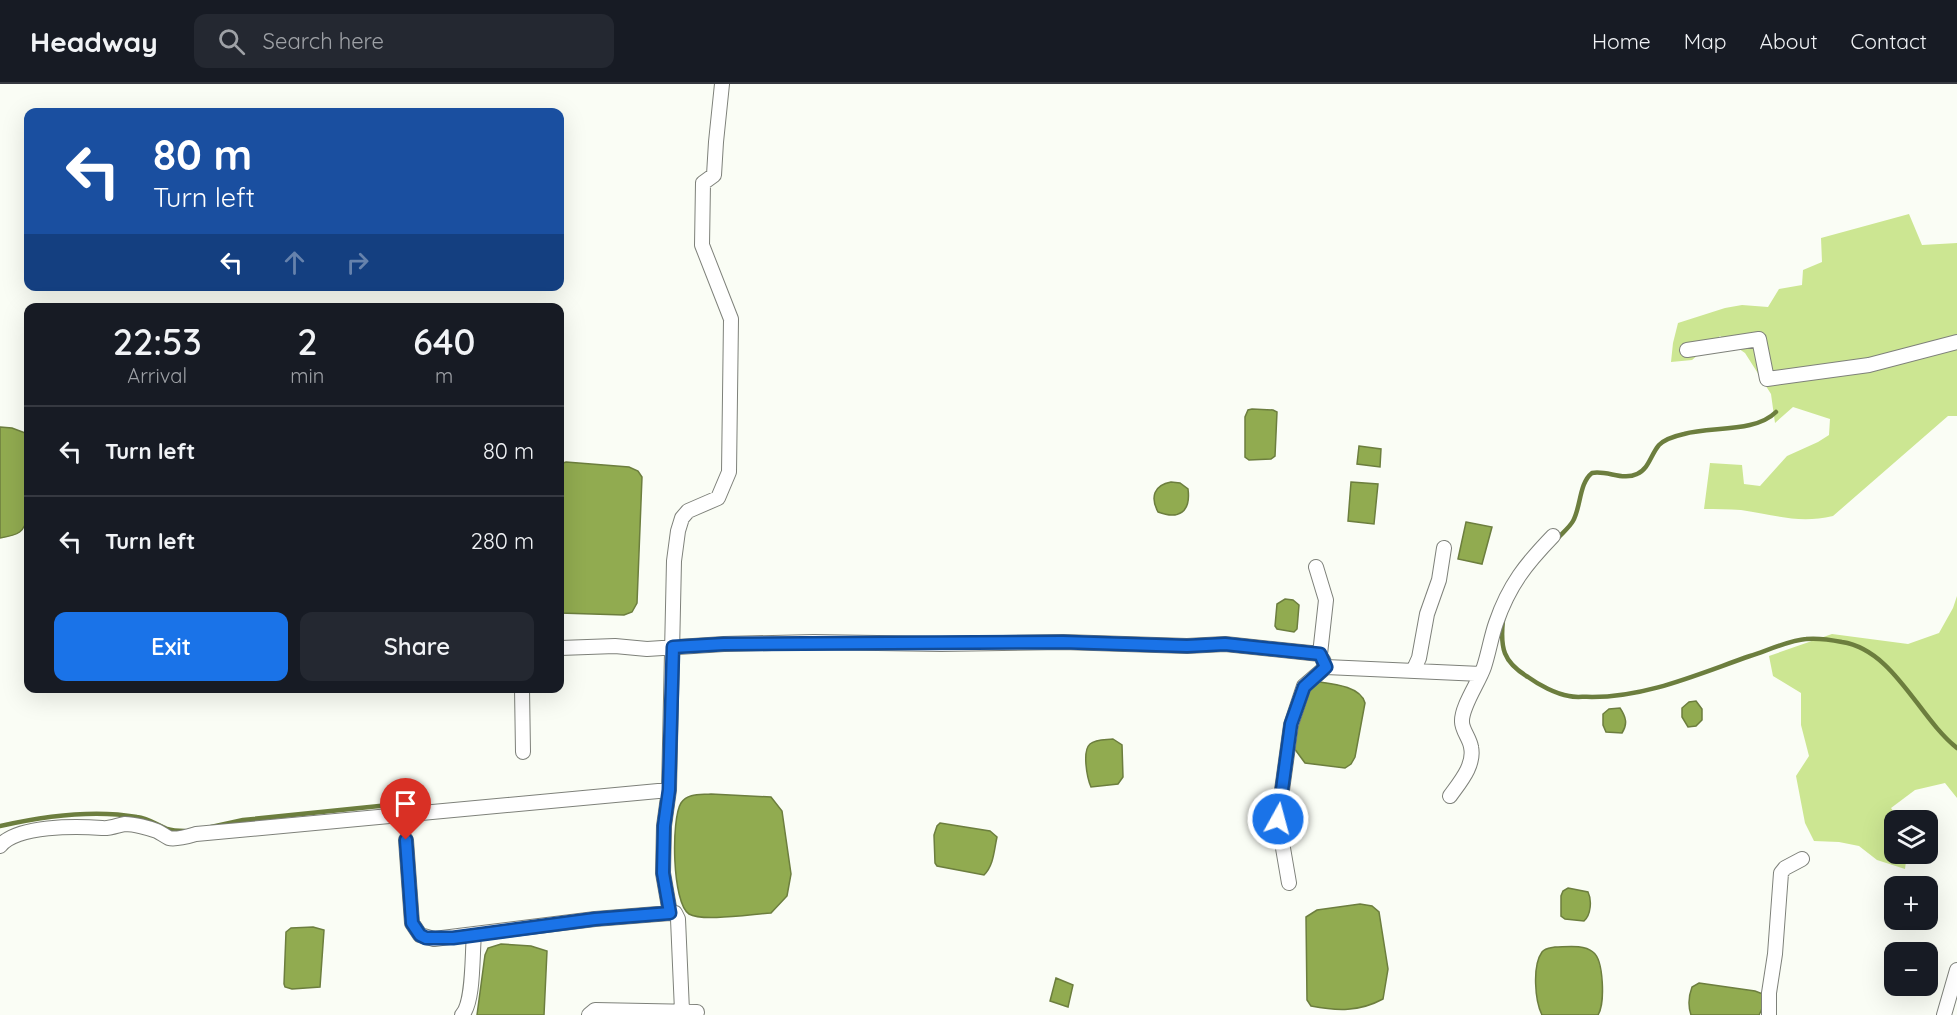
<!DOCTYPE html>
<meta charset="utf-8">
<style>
:root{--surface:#171b24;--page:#242831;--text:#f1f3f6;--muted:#9ea1a6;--line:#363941;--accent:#1a73e8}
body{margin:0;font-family:Quicksand,sans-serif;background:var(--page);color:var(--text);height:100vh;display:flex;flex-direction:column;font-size:22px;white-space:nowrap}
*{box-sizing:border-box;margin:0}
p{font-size:20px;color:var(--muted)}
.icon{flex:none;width:33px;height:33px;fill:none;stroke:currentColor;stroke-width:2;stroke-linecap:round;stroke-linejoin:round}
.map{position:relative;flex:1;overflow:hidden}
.details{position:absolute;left:24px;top:219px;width:540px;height:390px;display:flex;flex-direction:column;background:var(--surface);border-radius:12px;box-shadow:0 6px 24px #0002}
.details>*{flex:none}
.guide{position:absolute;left:24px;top:24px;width:540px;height:183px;border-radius:12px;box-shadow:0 6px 24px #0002;background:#1a4fa0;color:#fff;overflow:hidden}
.buttons{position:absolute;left:1884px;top:726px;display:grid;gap:12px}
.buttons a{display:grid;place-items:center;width:54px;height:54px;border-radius:12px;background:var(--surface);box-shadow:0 6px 24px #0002;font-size:30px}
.pin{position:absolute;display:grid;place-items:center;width:51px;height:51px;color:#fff;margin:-62px -26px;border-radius:50% 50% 50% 0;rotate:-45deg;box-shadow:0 0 6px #0007}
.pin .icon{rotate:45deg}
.me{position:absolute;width:66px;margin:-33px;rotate:7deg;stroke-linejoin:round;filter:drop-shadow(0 0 4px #0008)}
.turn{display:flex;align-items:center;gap:21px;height:126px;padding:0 30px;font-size:27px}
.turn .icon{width:78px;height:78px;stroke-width:2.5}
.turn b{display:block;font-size:42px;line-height:51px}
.lanes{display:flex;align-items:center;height:57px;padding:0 30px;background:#0003;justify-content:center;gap:30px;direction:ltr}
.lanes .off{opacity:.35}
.eta{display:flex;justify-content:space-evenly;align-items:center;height:102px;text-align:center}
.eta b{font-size:36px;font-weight:600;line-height:42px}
.action{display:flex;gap:12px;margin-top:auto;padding:12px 30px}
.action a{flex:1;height:69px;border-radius:12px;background:var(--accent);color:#fff;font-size:24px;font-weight:600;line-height:69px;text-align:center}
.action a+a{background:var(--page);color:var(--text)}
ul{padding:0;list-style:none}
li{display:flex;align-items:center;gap:18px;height:90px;padding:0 30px;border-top:2px solid var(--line)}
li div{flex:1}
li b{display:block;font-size:22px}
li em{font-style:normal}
header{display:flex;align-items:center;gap:36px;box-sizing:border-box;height:84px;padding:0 30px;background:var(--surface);border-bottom:2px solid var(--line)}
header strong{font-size:28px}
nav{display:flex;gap:33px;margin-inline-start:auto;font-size:21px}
.search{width:420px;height:54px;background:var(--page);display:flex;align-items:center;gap:15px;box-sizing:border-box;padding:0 21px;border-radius:12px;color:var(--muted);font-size:22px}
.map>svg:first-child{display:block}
.green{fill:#cce692}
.water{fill:#91ab50;stroke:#6c7e3e;stroke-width:1.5}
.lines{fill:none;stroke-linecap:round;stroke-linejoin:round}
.stream{stroke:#6c7e3e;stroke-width:4.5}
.minor-casing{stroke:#7e817a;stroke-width:16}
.minor{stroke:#fff;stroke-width:14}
.route-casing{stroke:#114b97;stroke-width:15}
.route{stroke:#1a73e8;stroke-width:10}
</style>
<header>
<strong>Headway</strong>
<div class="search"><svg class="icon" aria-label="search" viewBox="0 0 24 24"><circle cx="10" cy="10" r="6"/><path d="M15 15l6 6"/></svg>Search here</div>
<nav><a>Home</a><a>Map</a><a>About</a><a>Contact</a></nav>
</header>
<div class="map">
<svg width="1957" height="931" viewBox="0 0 1957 931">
<rect width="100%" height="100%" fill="#fafdf5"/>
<path class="green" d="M1909 130 1922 161 1957 159V332H1948L1833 432C1798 440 1776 431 1741 426 1729 425 1716 425 1704 425L1710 379 1742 381 1744 400 1760 402 1787 372 1818 358 1829 351 1830 335 1793 323 1775 339 1771 310 1745 269 1720 252 1692 276 1671 278 1673 259 1678 239 1725 224 1742 221 1768 223 1779 205 1802 201 1803 186 1822 178 1821 154Z
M1957 512V714L1945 699 1915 706 1891 724 1900 736H1894V770H1907L1905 785 1877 776 1859 762 1839 758 1814 757 1805 739 1796 692 1809 672 1801 641V609L1773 592 1769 572 1832 550 1908 560 1939 549 1953 524Z"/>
<path class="water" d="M1252 325 1273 326 1277 328 1275 372 1271 375 1249 376 1245 373V333L1248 326Z
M0 343 12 344 28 350V430C25 449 18 451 0 454Z
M1359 362 1381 365 1380 383 1357 380Z
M566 378 629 383 638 387 642 393 637 519 632 528 624 531 560 529V380Z
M1171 398 1180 399 1188 405C1191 428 1179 436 1158 428 1150 413 1154 401 1171 398Z
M1351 398 1378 400 1374 440 1348 437Z
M1466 438 1492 443 1482 480 1458 475Z
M1285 515 1293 516 1299 521 1297 545 1294 548 1277 545 1275 542 1277 520Z
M1320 598C1335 600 1361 603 1365 619L1355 673 1351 680 1345 684 1305 679 1294 664C1297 648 1302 602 1320 598Z
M1696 617 1702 625V636L1696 642 1688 643 1682 633V624L1689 618Z
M1620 624C1626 633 1628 640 1622 649L1606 648 1603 641V630L1609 625Z
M1113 655 1122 661 1123 693 1118 700 1091 703C1087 694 1082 667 1090 660 1096 655 1106 656 1113 655Z
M711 710 771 713 782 727 791 790 787 812 771 829C753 830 702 838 689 830 672 819 671 735 681 719 688 709 700 711 711 710Z
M940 739 990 747 997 753C994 766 994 781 984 791L937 782 935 779 934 751 937 742Z
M1568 804 1588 808C1592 816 1591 831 1584 837L1565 835 1561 832V812L1563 807Z
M1360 820 1372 822 1379 828 1388 885 1383 915C1359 928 1337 927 1311 922L1307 916 1306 833 1317 826Z
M313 843 324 846 320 903 292 905 285 903 284 900 286 848 291 844Z
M501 860 531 862 547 867 544 931H477L485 871 488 864Z
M1555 863C1566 863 1583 860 1593 868 1604 876 1605 920 1598 931H1542C1535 917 1532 882 1542 868 1545 864 1550 864 1555 863Z
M1056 894 1073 901 1068 923 1050 917Z
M1699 899 1755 907 1763 910C1765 918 1763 924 1759 931H1691C1688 922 1689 911 1692 903Z"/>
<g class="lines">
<path class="stream" d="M1557 455C1562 449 1569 444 1573 437 1581 423 1579 399 1592 389 1607 386 1623 397 1637 390 1649 385 1651 370 1659 361 1665 355 1675 352 1684 350 1711 342 1755 349 1776 328
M1503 536C1500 564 1503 578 1528 593 1539 601 1556 610 1569 612 1576 614 1585 612 1592 613 1647 613 1698 590 1750 572 1766 567 1790 556 1806 555 1817 554 1832 556 1842 558 1894 566 1918 633 1957 664
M0 742C44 732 92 725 137 733 148 734 157 741 167 745 173 747 179 747 185 747
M211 743 243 736 389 721"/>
<defs>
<path id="minor" d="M1687 266 1759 255 1767 295 1869 281 1957 258
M560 564 615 562 647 565 724 560 814 558 941 560 1063 558 1187 562 1225 560 1320 570 1326 516 1316 483
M1323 576 1326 583 1481 590
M1414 585 1419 574 1427 530 1439 496 1444 464
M522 604 523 668
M1450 712C1460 698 1475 681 1471 663 1470 655 1462 646 1462 638 1461 623 1479 598 1484 583 1489 568 1491 553 1496 539 1509 501 1526 480 1553 452
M406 756 412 839 420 851 434 855 595 835 670 829
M0 762C17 741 77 742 102 744 110 745 118 741 125 740 134 740 149 744 157 747 161 749 165 752 169 754 176 756 189 752 196 750L669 706
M1289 799 1278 735 1291 641 1304 602 1326 583
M682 927 678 835 675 829H670L663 789 664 742 669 706 674 477 678 447 682 434 688 427 718 414 729 388 731 235 702 161 703 99 714 91 716 58 722 0
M462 931C474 919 472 869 474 851
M589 931 595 926 697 928
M1769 931V909L1775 870 1781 789 1785 784 1802 775
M1944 931 1957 886"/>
</defs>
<use href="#minor" class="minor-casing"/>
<use href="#minor" class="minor"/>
</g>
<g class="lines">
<defs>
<path id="route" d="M406 756 412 839 420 851 426 854H453L595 835 670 829 663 789 664 742 669 706 673 563 724 560 1063 558 1187 562 1225 560 1320 570 1326 583 1304 603 1291 640 1278 735"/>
</defs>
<use href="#route" class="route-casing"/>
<use href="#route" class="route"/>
</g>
</svg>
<div class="buttons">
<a><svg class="icon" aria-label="layers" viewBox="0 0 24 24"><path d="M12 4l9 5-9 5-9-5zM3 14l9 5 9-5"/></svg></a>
<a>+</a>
<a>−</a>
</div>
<div class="pin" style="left:406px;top:756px;background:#d93025"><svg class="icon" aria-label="arrive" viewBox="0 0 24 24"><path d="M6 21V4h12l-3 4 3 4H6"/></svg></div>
<svg class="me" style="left:1278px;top:735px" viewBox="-20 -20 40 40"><circle r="17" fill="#1a73e8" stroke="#fff" stroke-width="3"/><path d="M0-11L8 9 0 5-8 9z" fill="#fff"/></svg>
<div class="guide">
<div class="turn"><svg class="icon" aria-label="left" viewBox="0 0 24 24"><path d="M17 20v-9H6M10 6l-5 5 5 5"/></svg><div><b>80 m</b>Turn left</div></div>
<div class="lanes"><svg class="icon" aria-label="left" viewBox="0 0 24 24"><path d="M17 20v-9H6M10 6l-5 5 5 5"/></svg><svg class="icon off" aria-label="ahead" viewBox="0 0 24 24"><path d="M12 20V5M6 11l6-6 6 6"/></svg><svg class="icon off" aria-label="right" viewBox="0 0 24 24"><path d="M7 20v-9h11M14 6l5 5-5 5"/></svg></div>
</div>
<section class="details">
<div class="eta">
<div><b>22:53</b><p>Arrival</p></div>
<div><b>2</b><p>min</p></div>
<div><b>640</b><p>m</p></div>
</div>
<ul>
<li><svg class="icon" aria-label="left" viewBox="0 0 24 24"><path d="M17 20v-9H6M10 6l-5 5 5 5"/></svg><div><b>Turn left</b></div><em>80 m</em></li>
<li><svg class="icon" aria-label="left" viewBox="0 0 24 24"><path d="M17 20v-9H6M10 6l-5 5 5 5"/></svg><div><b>Turn left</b></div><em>280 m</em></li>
</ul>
<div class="action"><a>Exit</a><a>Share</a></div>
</section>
</div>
